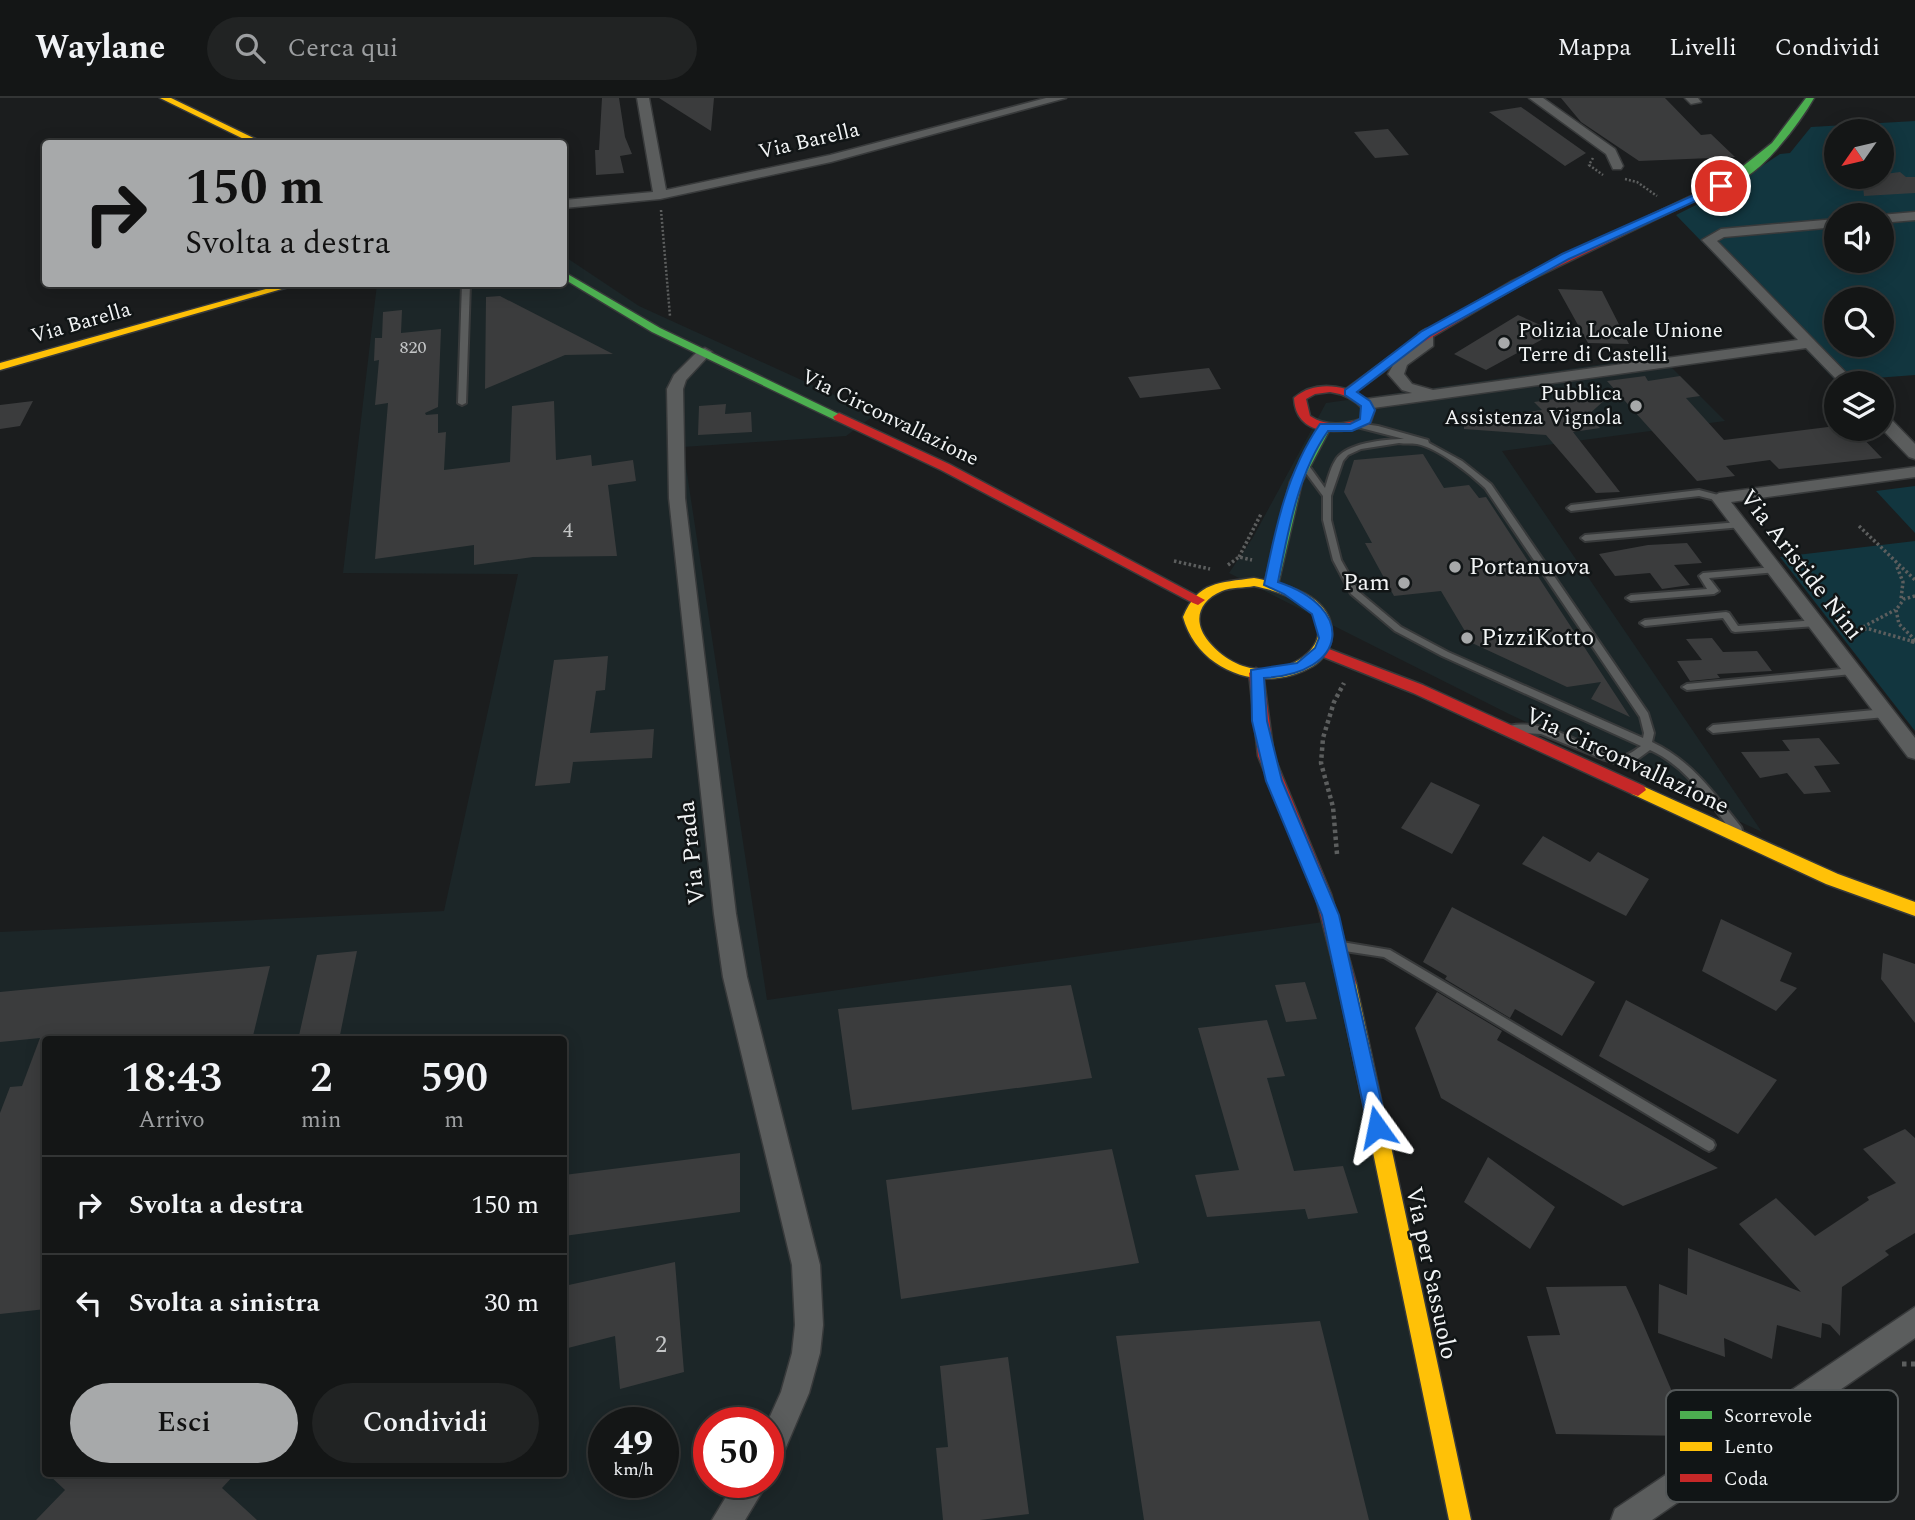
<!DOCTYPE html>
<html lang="it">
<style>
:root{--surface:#141616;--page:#212323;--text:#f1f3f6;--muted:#9d9fa1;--line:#333535;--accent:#a7a9aa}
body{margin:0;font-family:Spectral,serif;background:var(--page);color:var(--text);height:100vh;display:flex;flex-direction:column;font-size:26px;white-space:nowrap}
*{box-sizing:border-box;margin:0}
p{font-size:23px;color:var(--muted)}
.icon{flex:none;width:38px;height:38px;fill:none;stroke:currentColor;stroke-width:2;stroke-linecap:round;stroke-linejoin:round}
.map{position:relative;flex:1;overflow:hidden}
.sheet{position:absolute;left:42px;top:938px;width:525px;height:441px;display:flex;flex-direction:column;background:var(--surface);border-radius:7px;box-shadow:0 4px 18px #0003,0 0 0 2px var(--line)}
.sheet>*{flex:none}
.top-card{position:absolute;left:42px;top:42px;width:525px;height:147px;border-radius:7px;box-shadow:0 4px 18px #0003,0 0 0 2px var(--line);background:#a7a9aa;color:#111;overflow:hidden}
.needle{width:46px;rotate:236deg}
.tools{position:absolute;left:1824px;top:21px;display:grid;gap:14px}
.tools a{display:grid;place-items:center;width:70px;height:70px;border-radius:50%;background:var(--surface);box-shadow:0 4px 18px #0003,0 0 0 2px var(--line);font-size:35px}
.speed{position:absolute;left:588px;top:1309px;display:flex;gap:14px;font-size:35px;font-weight:700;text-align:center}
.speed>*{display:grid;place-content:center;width:91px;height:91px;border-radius:50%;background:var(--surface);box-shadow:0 4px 18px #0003,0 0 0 2px var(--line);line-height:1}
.speed small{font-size:18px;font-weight:400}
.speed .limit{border:10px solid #d22;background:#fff;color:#111}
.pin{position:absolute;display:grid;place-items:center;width:60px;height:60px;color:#fff;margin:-30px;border:4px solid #fff;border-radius:50%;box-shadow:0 2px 7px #0007}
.me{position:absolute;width:77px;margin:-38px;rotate:348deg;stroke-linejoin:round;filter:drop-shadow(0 0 5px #0008)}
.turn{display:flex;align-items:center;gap:24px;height:147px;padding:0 28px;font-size:32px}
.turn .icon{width:91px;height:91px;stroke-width:2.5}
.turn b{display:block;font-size:49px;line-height:60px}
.eta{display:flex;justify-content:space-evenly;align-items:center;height:119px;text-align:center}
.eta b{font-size:42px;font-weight:600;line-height:49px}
.primary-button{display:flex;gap:14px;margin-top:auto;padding:14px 28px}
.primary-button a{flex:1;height:80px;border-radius:42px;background:var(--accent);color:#111;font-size:28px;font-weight:600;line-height:80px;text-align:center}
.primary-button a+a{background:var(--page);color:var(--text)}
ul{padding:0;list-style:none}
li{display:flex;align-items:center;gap:21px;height:98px;padding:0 28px;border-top:2px solid var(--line)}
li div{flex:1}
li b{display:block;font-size:26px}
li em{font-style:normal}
header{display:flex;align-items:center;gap:42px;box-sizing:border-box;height:98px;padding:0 35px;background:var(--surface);border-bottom:2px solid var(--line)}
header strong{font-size:33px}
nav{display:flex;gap:38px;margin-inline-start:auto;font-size:24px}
.search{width:490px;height:63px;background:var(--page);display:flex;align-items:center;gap:18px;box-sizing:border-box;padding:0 24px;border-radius:38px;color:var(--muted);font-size:26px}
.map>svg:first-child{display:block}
.built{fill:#1c2628;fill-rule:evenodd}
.green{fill:#12363f;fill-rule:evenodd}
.building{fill:#3b3c3d}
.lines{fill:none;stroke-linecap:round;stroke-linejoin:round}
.lane-casing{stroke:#383a3b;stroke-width:4}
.street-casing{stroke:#383a3b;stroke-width:3}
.fast-casing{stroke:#383a3b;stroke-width:3}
.slow-casing{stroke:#383a3b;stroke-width:3}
.jam-casing{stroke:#383a3b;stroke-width:3}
.path-far3{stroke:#5c5e5e;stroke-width:2.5;stroke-dasharray:2 2;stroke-linecap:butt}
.path-far2{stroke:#5c5e5e;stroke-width:3.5;stroke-dasharray:2.5 2.5;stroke-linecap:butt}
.path-far1{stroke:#5c5e5e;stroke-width:4.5;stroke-dasharray:3.5 3.5;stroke-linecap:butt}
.path{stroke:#5c5e5e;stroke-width:5;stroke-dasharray:4.5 4.5;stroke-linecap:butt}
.lane{fill:#5b5d5d;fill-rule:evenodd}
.street{fill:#5b5d5d;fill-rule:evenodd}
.fast{fill:#4caf50;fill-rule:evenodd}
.slow{fill:#ffc107;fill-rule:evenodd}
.jam{fill:#c62828;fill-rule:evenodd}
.route{fill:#1a73e8;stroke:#114b97;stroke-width:2}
.poi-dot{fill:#a7a9aa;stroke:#111516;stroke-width:2.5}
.labels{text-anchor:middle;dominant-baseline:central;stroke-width:5;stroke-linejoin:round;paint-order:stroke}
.far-number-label{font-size:18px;fill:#c4c6c7}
.far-street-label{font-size:21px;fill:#f2f4f5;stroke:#111516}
.far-poi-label{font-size:21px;fill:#f2f4f5;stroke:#111516;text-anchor:start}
.number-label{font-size:21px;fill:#c4c6c7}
.street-label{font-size:24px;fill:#f2f4f5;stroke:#111516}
.poi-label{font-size:24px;fill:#f2f4f5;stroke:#111516;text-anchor:start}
.near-number-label{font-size:24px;fill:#c4c6c7}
.key{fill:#111516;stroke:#545859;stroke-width:2}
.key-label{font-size:19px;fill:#f2f4f5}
</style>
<header>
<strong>Waylane</strong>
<div class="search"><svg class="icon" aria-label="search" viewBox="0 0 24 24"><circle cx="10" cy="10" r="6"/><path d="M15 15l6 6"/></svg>Cerca qui</div>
<nav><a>Mappa</a><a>Livelli</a><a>Condividi</a></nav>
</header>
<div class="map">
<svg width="1915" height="1422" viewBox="0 0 1915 1422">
<rect width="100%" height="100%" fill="#1b1d1e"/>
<path class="built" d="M564 158 639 208 876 316 846 338 683 349 767 902 1323 824 1448 1422H0V834L444 813 518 476 343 475 377 186H564ZM46 942H564V1376H46ZM604 1325H663V1384H604ZM709 1325H768V1384H709Z
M1660 258 1725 323 1502 353 1762 734 1509 616 1229 475 1252 441 1326 305Z"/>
<path class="green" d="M1915 23V277L1836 283 1676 117 1724 93 1780 56 1790 55 1811 29ZM1836 33H1881V79H1836ZM1836 117H1881V163H1836ZM1836 201H1881V247H1836Z
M1915 388V435L1876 393Z
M1915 443V633L1780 459Z"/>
<path class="building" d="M602 0H619L625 39 632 56 620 58 624 75 596 77 595 52H599Z
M659 0H714L711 33Z
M1561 0H1665L1701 37 1711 36 1735 59 1639 63 1581 24Z
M1521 9 1586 55 1565 68 1489 14Z
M1388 31 1409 57 1375 60 1354 34Z
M1900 74 1906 79H1915V95L1864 98 1862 79Z
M1558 191 1602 193 1629 246 1588 245Z
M500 198 613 256 565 257 485 291 486 199Z
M402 212 401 235 441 231 438 309 425 315 426 317 438 316V335L446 334 444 372 510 364 512 308 554 303 556 362 591 357 592 368 633 362 636 383 608 387 617 458 533 459 474 467V447L375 461 388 305 375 307 379 262 374 263 375 240H382L383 214Z
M1518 217 1556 234 1486 272 1454 256Z
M1209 270 1221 291 1140 300 1128 279Z
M1645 278 1648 283 1680 278 1700 298 1686 300 1724 342 1836 328 1854 331 1882 360 1779 371 1770 362 1726 368 1735 378 1697 383 1607 283Z
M1615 293 1588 317 1600 330 1573 334 1620 394 1596 395 1546 337 1464 331V323L1542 312 1534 304Z
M33 303 20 328 0 331V307Z
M726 306 725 316 751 314 752 334 698 337 699 308Z
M1423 356 1444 390 1469 387 1479 400 1486 399 1630 619 1591 601 1601 584 1567 589 1472 545 1441 493 1394 498 1365 445H1372L1344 394 1354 362Z
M1687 445 1702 465 1674 467 1690 487 1662 491 1650 475 1615 478 1599 456 1648 447Z
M1712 540 1723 554 1757 553 1772 573 1717 576 1720 580 1690 583 1677 563 1702 562 1686 541Z
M608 558 605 592 596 593 590 635 654 631 652 660 573 664 570 685 535 688 554 562Z
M1819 640 1840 666 1814 668 1831 694 1804 696 1787 675 1760 680 1741 654 1790 653 1782 642Z
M1431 684 1480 707 1452 756 1401 730Z
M1543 738 1590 764 1598 754 1649 781 1626 818 1522 766Z
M1452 809 1595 884 1562 938 1515 911 1510 920 1445 881 1447 878 1423 864Z
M1721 821 1792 855 1780 883 1797 890 1776 913 1702 873Z
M357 853 339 942H298L317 857Z
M1883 855 1915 866V925L1881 881Z
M270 868 252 942H46V1211L0 1216V1015L10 989 22 988 40 940 0 944V894Z
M1305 884 1317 921 1286 924 1275 887Z
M1071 887 1092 980 852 1012 838 911Z
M1437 894 1502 933 1497 942 1718 1070 1623 1108 1441 1000 1415 930Z
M1626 902 1777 982 1738 1036 1599 958Z
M1267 922 1285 978 1267 980 1294 1073 1343 1068 1358 1115 1308 1121 1305 1111 1207 1119 1195 1077 1239 1072 1198 930Z
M1905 1031 1915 1040V1135L1885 1153 1889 1157 1842 1189 1840 1238 1830 1227 1822 1225 1821 1240 1777 1227 1772 1261 1724 1240 1725 1259 1658 1235 1659 1186 1687 1197 1688 1150 1801 1194 1739 1126 1776 1100 1815 1138 1869 1102 1867 1099 1896 1085 1863 1051Z
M1112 1051 1139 1165 901 1201 886 1082Z
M740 1055V1114L564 1138V1077Z
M1488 1059 1555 1109 1530 1151 1464 1104Z
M675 1164 684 1274 620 1291 615 1238 564 1251V1188Z
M1626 1188 1638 1214 1691 1338 1556 1336 1527 1238 1560 1237 1546 1189Z
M1320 1223 1369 1422H1144L1116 1238Z
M1008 1259 1029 1416 980 1422H943L936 1350 948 1349 940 1268Z
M48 1376H235L222 1390 257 1422H36L65 1392Z"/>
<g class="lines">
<defs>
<path id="lane" d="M462 186H470L466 305 462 307 458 305Z
M1357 325 1378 328 1428 342 1429 345 1462 363 1491 386 1648 615 1654 635 1652 644C1691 662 1715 696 1741 729L1742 732 1741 735H1733C1709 704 1686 668 1650 652L1635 663 1619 666 1602 661 1541 636 1509 634 1508 631 1509 628C1538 622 1564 636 1590 648 1599 652 1611 658 1622 658 1629 657 1635 652 1641 648L1442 558 1395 533 1351 496 1333 462 1323 422V398L1300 367 1301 365H1307L1325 390C1328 381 1330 371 1335 363 1344 345 1385 341 1404 341L1357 329ZM1399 345C1405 346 1411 345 1417 346 1438 350 1469 375 1485 390L1640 619 1644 635 1643 640 1448 554 1401 529 1359 494 1341 462 1331 422V398L1343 363 1348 357 1361 351Z
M1699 392 1722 398 1723 400 1719 403 1699 398 1571 413 1567 410 1571 407Z
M1739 424 1742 425V429L1585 443 1581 440 1585 437Z
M1774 469 1777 470V474L1709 480 1719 493 1714 496 1631 503 1626 500 1631 497 1707 491 1699 478 1703 475Z
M1726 514 1729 515 1738 528 1816 522 1821 525 1816 528 1735 534 1732 533 1723 520 1645 528 1640 525 1645 522Z
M1852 570 1857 573 1852 576 1687 592 1682 589 1687 586Z
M1885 611 1890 615 1885 619 1713 635 1708 631 1713 627Z
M1342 844 1390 852 1713 1043 1715 1047 1713 1051 1709 1053 1705 1051 1384 859 1338 852 1336 849 1338 846Z"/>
<path id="street" d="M637 0H649L666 92 830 57 1046 0H1066L831 64 660 101 564 110V102L653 94Z
M1529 0H1543L1615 51 1623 68 1621 71H1613L1606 56Z
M1685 0H1698L1701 4 1691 6Z
M1915 114V122L1881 125 1880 117Z
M1836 121V129L1724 139 1717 143 1856 285H1840L1806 250 1366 311 1358 306 1366 301 1412 295 1402 292 1388 276 1396 262 1419 246V235L1426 231 1433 235V248L1407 267 1404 276 1412 286 1433 292 1798 242 1702 142 1721 131Z
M705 250 712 254 686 282 683 291 685 400 736 816 747 879 820 1167 823 1227 820 1255 809 1295 778 1368 768 1373 767 1325 781 1294 792 1255 795 1227 792 1167 723 879 714 816 669 400 667 291 674 277 700 251Z
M1881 315 1887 317 1915 346V361L1909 359 1881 330Z
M1915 369V379L1731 404 1915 640V661L1908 659 1711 400 1719 395Z
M1915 1209V1240L1652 1422H1611L1615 1411Z
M735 1384H768L745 1422H712Z"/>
<path id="fast" d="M1806 0H1814C1801 23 1755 87 1727 85V81L1772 45Z
M564 174 660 230 845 319 843 322H835L652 234 564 181Z
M1325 325 1331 329 1302 384 1278 487 1276 490H1266L1264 487 1290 384 1319 329Z"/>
<path id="slow" d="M160 0H171L266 46H254Z
M284 186H299L0 272V265Z
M1254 480C1285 486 1334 497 1332 538 1331 550 1323 562 1313 568 1264 597 1198 574 1183 519 1198 483 1219 485 1254 480ZM1254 488C1394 517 1272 620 1209 544 1192 524 1198 503 1222 493 1231 489 1244 490 1254 488Z
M1638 686 1838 776 1915 804V818L1826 786 1632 696 1630 692Z
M1347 878 1353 880 1356 885 1471 1422H1449L1338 885 1341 880Z"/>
<path id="jam" d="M1727 81 1735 83 1520 187 1422 245 1356 294 1375 311 1370 326C1342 336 1296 341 1294 300 1309 287 1328 286 1346 291L1414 241 1512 183ZM1330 294C1344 296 1354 301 1363 311L1361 321C1343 327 1325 328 1310 318L1306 301 1315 296Z
M839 315 949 366 1205 502 1198 507 1193 505 941 372 835 322 833 319Z
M1321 548 1423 587 1644 688 1646 692 1638 698 1632 696 1413 595 1316 556 1314 553 1316 550Z
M1256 570 1263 575 1274 658 1331 796 1356 885 1353 890 1347 892 1341 890 1338 885 1315 796 1258 658 1249 575Z"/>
</defs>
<use href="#lane" class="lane-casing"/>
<use href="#street" class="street-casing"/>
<use href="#fast" class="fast-casing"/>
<use href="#slow" class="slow-casing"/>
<use href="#jam" class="jam-casing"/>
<path class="path-far3" d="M1593 60 1589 67 1603 77
M1625 81 1637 84 1657 98
M661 112 670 218"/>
<path class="path-far2" d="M1859 428 1915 482
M1239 459 1261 416
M1174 463 1210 471
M1228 467 1239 459 1252 462
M1897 469 1903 484 1901 501
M1915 498 1904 501 1896 512 1899 526 1915 542
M1863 529 1895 512
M1844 532 1869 531 1915 544"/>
<path class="path-far1" d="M1911 543 1915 544
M1337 756 1333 709 1321 665 1323 640 1334 604 1344 585"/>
<path class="path" d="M1902 1266H1915"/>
<use href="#lane" class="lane"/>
<use href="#street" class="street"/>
<use href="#fast" class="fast"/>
<use href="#slow" class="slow"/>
<use href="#jam" class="jam"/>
</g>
<path class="route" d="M1721 85 1724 90 1569 161 1430 238 1357 294 1370 303 1375 312 1370 325 1352 333H1328C1298 375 1288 434 1278 484 1357 510 1348 576 1264 580L1267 623 1282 683 1339 817 1387 1029 1384 1035 1377 1038 1370 1035 1368 1029 1322 817 1266 683 1252 623 1251 572 1297 565 1315 550 1319 540 1312 516 1284 496 1264 487C1275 432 1287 373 1320 326H1350L1360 321 1361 308 1345 297V292L1422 233 1562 156Z"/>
<g class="poi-dot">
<circle cx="1504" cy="245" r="7"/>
<circle cx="1636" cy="308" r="7"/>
<circle cx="1455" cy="469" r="7"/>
<circle cx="1404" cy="485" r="7"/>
<circle cx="1467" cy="540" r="7"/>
</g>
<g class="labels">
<g class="far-number-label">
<text x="413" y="249">820</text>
</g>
<g class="far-street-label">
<text transform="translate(809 43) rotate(-13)">Via Barella</text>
<text transform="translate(81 225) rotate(-16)">Via Barella</text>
<text transform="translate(890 320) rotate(26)">Via Circonvallazione</text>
</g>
<g class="far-poi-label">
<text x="1518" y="233">Polizia Locale Unione<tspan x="1518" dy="24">Terre di Castelli</tspan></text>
<text x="1622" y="296" text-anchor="end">Pubblica<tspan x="1622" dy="24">Assistenza Vignola</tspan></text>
</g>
<g class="number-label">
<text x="568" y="433">4</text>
</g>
<g class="street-label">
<text transform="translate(1801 467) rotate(52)">Via Aristide Nini</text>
<text transform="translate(1627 663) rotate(25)">Via Circonvallazione</text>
<text transform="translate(692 755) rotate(-96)">Via Prada</text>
<text transform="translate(1431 1175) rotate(78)">Via per Sassuolo</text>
</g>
<g class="poi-label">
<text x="1469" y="469">Portanuova</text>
<text x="1390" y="485" text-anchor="end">Pam</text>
<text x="1481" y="540">PizziKotto</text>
</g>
<g class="near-number-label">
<text x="661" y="1247">2</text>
</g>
</g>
<rect x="1666" y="1292" width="232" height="112" rx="10" class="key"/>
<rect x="1680" y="1313" width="32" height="8" fill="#4caf50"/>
<rect x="1680" y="1344" width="32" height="9" fill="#ffc107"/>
<rect x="1680" y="1376" width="32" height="8" fill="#c62828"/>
<g class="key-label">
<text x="1724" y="1324">Scorrevole</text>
<text x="1724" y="1355">Lento</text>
<text x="1724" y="1387">Coda</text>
</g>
</svg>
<div class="tools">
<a><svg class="needle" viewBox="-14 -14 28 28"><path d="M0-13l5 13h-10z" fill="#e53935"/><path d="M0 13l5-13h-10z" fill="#9d9fa1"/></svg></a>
<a><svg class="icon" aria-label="sound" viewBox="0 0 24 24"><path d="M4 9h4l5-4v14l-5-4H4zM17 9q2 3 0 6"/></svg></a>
<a><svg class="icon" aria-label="search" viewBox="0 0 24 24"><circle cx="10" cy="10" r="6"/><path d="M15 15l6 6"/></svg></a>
<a><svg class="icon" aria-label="layers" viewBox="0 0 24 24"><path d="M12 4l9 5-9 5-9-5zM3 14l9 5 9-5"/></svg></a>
</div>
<div class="speed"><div>49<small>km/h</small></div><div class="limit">50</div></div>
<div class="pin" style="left:1721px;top:88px;background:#d93025"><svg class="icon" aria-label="arrive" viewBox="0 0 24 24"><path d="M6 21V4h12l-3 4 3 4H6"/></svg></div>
<svg class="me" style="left:1377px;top:1029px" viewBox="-20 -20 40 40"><path d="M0-17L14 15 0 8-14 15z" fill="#1a73e8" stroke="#fff" stroke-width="4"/></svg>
<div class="top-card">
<div class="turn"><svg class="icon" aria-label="right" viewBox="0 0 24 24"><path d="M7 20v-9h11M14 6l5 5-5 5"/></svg><div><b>150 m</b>Svolta a destra</div></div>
</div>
<section class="sheet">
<div class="eta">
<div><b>18:43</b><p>Arrivo</p></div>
<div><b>2</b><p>min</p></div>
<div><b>590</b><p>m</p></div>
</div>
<ul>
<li><svg class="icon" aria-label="right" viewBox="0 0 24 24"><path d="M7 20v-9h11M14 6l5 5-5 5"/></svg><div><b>Svolta a destra</b></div><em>150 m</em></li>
<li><svg class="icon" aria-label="left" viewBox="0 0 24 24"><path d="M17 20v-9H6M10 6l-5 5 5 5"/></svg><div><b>Svolta a sinistra</b></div><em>30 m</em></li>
</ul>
<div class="primary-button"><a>Esci</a><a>Condividi</a></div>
</section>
</div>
